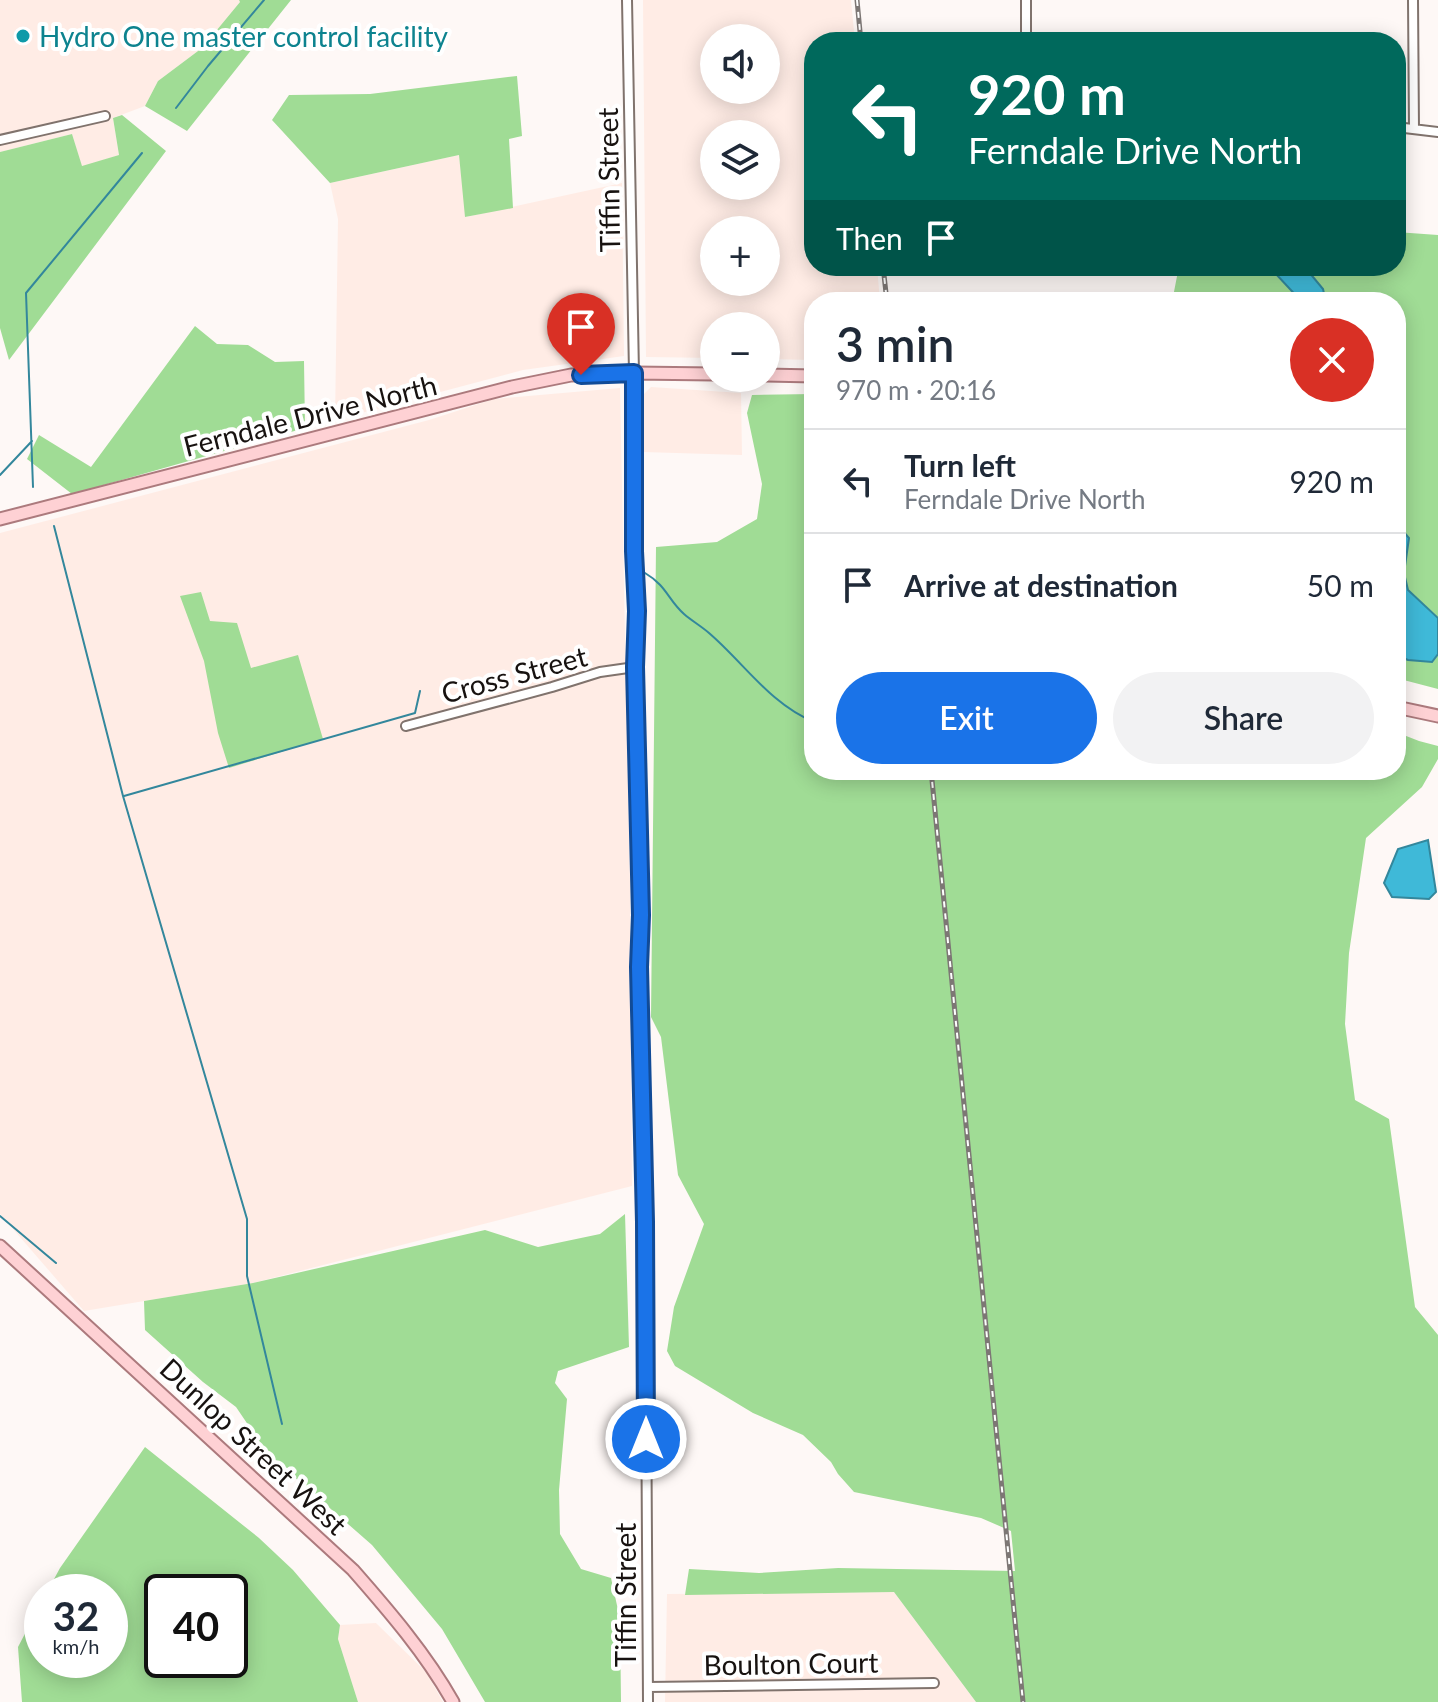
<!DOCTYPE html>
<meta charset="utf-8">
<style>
:root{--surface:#fff;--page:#f2f2f3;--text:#1f2937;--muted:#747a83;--line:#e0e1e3;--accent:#1a73e8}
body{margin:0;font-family:Lato,sans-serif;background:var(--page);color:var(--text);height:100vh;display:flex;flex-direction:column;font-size:30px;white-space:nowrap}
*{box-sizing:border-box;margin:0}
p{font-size:26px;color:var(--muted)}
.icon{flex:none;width:44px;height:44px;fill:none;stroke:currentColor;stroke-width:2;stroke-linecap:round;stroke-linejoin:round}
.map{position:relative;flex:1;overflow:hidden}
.details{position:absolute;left:804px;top:292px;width:602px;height:488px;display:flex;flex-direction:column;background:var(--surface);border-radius:32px;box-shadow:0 4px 20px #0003}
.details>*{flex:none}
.guide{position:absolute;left:804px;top:32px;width:602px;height:244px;border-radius:32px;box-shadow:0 4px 20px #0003;background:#00695c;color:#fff;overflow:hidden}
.controls{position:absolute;left:700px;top:24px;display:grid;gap:16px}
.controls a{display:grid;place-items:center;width:80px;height:80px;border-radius:50%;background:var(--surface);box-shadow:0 4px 20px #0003;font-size:40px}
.speed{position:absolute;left:24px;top:1574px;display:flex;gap:16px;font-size:40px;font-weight:700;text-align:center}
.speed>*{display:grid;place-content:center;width:104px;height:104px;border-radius:50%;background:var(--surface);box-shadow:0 4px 20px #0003;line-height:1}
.speed small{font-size:20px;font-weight:400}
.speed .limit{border:4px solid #111;border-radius:12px;background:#fff;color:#111}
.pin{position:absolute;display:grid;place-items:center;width:68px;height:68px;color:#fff;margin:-82px -34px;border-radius:50% 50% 50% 0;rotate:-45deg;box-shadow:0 0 8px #0007}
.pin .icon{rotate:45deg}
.me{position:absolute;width:88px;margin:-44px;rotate:0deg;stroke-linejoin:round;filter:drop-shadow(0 0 6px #0008)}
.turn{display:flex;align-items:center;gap:28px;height:168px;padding:0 32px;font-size:36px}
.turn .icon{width:104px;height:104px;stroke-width:2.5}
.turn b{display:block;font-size:56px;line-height:68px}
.then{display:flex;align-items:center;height:76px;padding:0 32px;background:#0003;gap:16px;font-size:30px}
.round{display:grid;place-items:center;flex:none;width:84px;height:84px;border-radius:42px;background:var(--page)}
.head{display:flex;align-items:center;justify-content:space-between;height:136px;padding:0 32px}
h1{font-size:48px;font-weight:600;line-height:60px}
.primary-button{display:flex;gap:16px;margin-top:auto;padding:16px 32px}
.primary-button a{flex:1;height:92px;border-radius:48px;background:var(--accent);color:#fff;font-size:32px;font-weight:600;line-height:92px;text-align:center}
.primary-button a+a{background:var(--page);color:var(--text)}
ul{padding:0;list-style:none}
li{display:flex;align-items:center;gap:24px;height:104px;padding:0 32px;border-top:2px solid var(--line)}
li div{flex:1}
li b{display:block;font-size:30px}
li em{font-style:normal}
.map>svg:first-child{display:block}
.built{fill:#ffece5;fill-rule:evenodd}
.forest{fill:#a0dc95;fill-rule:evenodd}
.water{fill:#3fb9d8;stroke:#33879c;stroke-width:2}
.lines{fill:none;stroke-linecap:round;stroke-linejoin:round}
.stream{stroke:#33879c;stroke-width:2}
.minor-casing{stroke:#80736d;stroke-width:12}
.major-casing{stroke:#ac7a7d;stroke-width:15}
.minor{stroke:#fff;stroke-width:8}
.major{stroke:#fed1d4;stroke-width:11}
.rail-casing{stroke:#7d7775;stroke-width:5}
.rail{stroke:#fff;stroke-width:2;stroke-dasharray:6;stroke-linecap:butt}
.route-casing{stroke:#114b97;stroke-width:20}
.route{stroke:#1a73e8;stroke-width:14}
.culture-dot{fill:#0f9aa8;stroke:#fff;stroke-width:3}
.labels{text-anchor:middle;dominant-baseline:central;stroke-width:8;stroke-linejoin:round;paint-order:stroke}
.culture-label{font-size:28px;fill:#0d838f;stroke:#fff;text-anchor:start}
.street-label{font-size:28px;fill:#171210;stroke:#fff}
</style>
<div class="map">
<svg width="1438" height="1702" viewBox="0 0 1438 1702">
<rect width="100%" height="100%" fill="#fef8f6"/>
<path class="built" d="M0 0H239L240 2 202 48 158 81 145 106 113 118 119 155 82 167 72 134 0 152Z
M643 0H851L855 42H814V266H877L880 302H814V360L766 359V326H714V358L646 357ZM766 38V90H714V38ZM766 134V186H714V134ZM766 230V282H714V230Z
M459 155 466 217 622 183 624 356 523 370 335 420 338 219 330 183Z
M651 387 741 393 742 455 643 452 644 394Z
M620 388 630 883 632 1186 253 1283 84 1311 0 1214V533L429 420 494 399Z
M894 1592 976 1702H665L667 1594Z
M376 1623 426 1672 443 1702H358L338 1639 340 1625Z"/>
<path class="forest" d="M239 0H291L187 131 145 106 158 81 202 48 240 2Z
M517 76 522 136 509 139 513 208 465 217 459 155 330 183 272 120 289 95 370 94Z
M122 115 166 151 9 360 0 328V152L72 134 82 166 119 155 113 118Z
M1396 232 1438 235V689L1396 678V302H1172L1179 266H1396Z
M195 326 217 344 248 345 275 362 304 361 305 428 72 494 27 459 39 435 91 467Z
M814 394V770H1396V732L1419 741 1438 746V759L1422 787 1366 838 1349 953 1345 1024 1355 1100 1389 1119 1415 1307 1438 1335V1702H976L894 1592 685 1595 689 1569 759 1573 838 1568 1015 1571 1011 1531 981 1518 854 1492 838 1474 831 1462 803 1435 753 1413 675 1366 667 1351 674 1307 704 1224 678 1175 661 1037 651 1017 656 547 717 542 757 519 762 484 747 413 752 395Z
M201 592 210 621 237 623 251 668 298 655 323 739 229 768 218 733 204 661 180 596Z
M625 1214 629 1347 558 1371 555 1383 567 1399 559 1490 560 1534 581 1569 611 1578 620 1619 621 1702H485L442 1629 372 1545 268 1454 236 1407 203 1382 145 1330 144 1301 253 1283 485 1230 538 1247 600 1234Z
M145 1447 259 1538 293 1570 340 1625 338 1639 358 1702H22L18 1647 42 1601V1660H110V1592H47L60 1568ZM230 1592V1660H162V1592Z"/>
<path class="water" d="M1271 266H1304L1323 289 1325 298 1323 302H1302L1275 273 1277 268Z
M1396 523 1409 538 1404 573 1408 590 1438 618V654L1432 662 1408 660 1396 655Z
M1428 840 1436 892 1429 899 1392 897 1384 883 1398 849Z"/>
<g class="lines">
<path class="stream" d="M176 108 208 66 264 0
M0 475 32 441
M33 487 26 293 142 153
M54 526 123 796 247 1219V1276L282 1424
M645 573C667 586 668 600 684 614 692 621 701 626 709 633 744 663 770 704 814 722
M124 796 415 713 420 691
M0 1216 56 1263"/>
<defs>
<path id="minor" d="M627 0 634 373V551L637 611 635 667 641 915 639 967 645 1222 648 1702
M1026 0V42
M1413 0 1414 129
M1396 127 1438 132
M0 140 105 116
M406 726 552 687 600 672 635 667
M648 1687 934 1683"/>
<path id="major" d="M766 375 814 376
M0 519 512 387 571 375 634 373 714 374
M1396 707 1438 716
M0 1246 353 1570C389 1611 426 1654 453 1702"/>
</defs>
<use href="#minor" class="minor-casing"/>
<use href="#major" class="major-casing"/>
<use href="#minor" class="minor"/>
<use href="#major" class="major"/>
<defs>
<path id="rail" d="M857 0 861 42
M883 266 887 302
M931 770 1023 1702"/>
</defs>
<use href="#rail" class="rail-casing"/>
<use href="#rail" class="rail"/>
</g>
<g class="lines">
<defs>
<path id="route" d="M581 375 634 373V551L637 611 635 667 641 915 639 967 645 1222 646 1439"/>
</defs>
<use href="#route" class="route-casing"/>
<use href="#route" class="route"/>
</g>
<circle class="culture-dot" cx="23" cy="36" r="8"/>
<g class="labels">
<g class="culture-label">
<text x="39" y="36">Hydro One master control facility</text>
</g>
<g class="street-label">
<text transform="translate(608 180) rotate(-91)">Tiffin Street</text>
<text transform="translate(310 415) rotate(-14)">Ferndale Drive North</text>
<text transform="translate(514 674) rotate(-15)">Cross Street</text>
<text transform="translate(254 1446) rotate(43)">Dunlop Street West</text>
<text transform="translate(625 1595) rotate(-90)">Tiffin Street</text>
<text transform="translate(791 1663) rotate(-1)">Boulton Court</text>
</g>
</g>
</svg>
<div class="controls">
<a><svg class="icon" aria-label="sound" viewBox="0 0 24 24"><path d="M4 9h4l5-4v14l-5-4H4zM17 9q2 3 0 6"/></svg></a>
<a><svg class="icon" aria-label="layers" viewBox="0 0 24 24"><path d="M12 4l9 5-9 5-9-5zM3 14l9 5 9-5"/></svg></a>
<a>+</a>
<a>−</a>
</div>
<div class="speed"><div>32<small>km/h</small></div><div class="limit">40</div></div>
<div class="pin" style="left:581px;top:375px;background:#d93025"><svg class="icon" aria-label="arrive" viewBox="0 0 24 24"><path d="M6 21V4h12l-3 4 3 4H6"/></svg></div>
<svg class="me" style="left:646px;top:1439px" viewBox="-20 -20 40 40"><circle r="17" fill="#1a73e8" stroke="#fff" stroke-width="3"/><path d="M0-11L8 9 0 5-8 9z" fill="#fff"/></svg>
<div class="guide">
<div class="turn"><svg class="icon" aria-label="left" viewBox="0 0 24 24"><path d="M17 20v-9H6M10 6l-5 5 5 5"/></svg><div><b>920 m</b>Ferndale Drive North</div></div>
<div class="then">Then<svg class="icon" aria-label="arrive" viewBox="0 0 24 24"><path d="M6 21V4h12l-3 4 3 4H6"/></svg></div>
</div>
<section class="details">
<div class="head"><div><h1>3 min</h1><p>970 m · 20:16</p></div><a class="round" style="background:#d93025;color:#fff"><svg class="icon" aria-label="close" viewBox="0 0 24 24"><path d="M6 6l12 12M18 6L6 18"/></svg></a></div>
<ul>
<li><svg class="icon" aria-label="left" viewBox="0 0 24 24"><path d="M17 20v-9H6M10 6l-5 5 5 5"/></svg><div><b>Turn left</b><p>Ferndale Drive North</p></div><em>920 m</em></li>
<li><svg class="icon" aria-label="arrive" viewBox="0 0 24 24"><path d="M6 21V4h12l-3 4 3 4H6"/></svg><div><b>Arrive at destination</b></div><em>50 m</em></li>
</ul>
<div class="primary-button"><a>Exit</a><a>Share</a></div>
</section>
</div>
